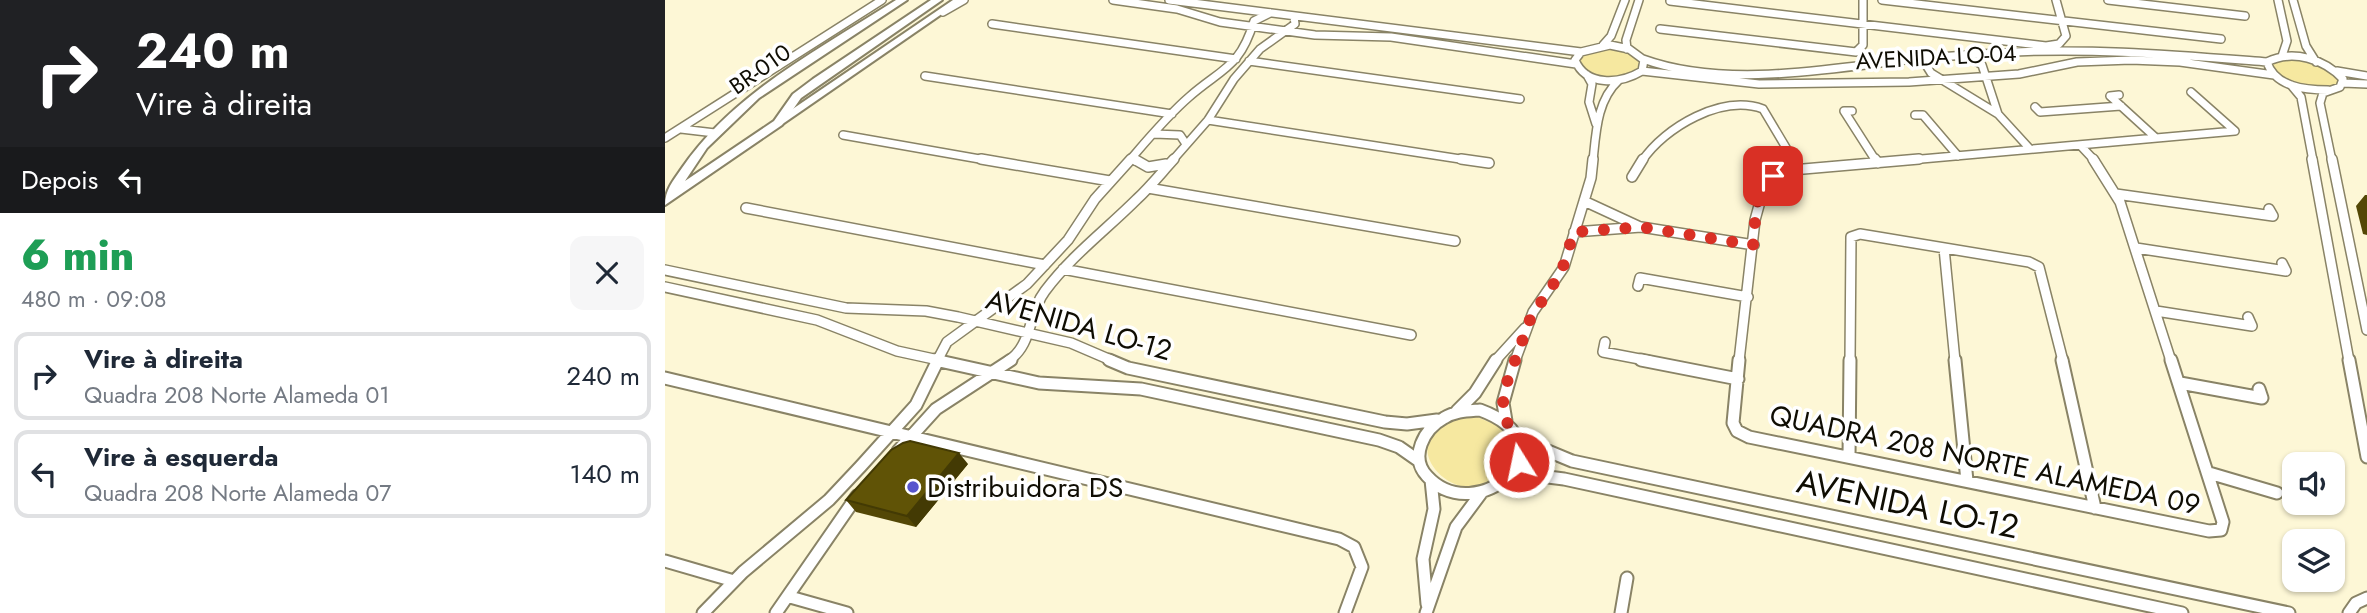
<!DOCTYPE html>
<html lang="pt">
<meta charset="utf-8">
<style>
:root{--surface:#fff;--page:#f6f6f7;--text:#1f2937;--muted:#747a83;--line:#e0e1e3}
body{margin:0;font-family:Jost,sans-serif;background:var(--page);color:var(--text);height:100vh;display:flex;flex-direction:column;font-size:26px;white-space:nowrap}
*{box-sizing:border-box;margin:0}
p{font-size:23px;color:var(--muted)}
.icon{flex:none;width:38px;height:38px;fill:none;stroke:currentColor;stroke-width:2;stroke-linecap:round;stroke-linejoin:round}
.map{position:relative;flex:1;overflow:hidden}
.side{display:flex;flex-direction:column;background:var(--surface);width:665px}
.side>*{flex:none}
.banner{background:#202124;color:#fff;overflow:hidden}
.buttons{position:absolute;left:1617px;top:452px;display:grid;gap:14px}
.buttons a{display:grid;place-items:center;width:63px;height:63px;border-radius:14px;background:var(--surface);box-shadow:0 2px 5px #0004;font-size:35px}
.pin{position:absolute;display:grid;place-items:center;width:60px;height:60px;color:#fff;margin:-30px;border-radius:14px;box-shadow:0 4px 10px #0006}
.me{position:absolute;width:77px;margin:-38px;rotate:350deg;stroke-linejoin:round;filter:drop-shadow(0 0 5px #0008)}
.turn{display:flex;align-items:center;gap:24px;height:147px;padding:0 21px;font-size:32px}
.turn .icon{width:91px;height:91px;stroke-width:2.5}
.turn b{display:block;font-size:49px;line-height:60px}
.then{display:flex;align-items:center;height:66px;padding:0 21px;background:#0003;gap:14px;font-size:26px}
.round{display:grid;place-items:center;flex:none;width:74px;height:74px;border-radius:14px;background:var(--page)}
.summary{display:flex;align-items:center;justify-content:space-between;height:119px;padding:0 21px}
h1{font-size:42px;font-weight:800;line-height:52px;color:#1e9e55}
ul{padding:0;list-style:none}
li{display:flex;align-items:center;gap:21px;height:88px;margin:0 14px 10px;padding:0 7px;border:4px solid var(--line);border-radius:14px}
li div{flex:1}
li b{display:block;font-size:26px}
li em{font-style:normal}
main{display:flex;flex:1;min-height:0}
.map>svg:first-child{display:block}
.green{fill:#f6e8a0}
.lines{fill:none;stroke-linecap:round;stroke-linejoin:round}
.minor-far2-casing{stroke:#898366;stroke-width:10}
.minor-far1-casing{stroke:#898366;stroke-width:12}
.minor-casing{stroke:#898366;stroke-width:15}
.major-casing{stroke:#898366;stroke-width:4}
.highway-casing{stroke:#898366;stroke-width:4}
.minor-far2{stroke:#fff;stroke-width:7}
.minor-far1{stroke:#fff;stroke-width:9}
.minor{stroke:#fff;stroke-width:11}
.major{fill:#fff;fill-rule:evenodd}
.highway{fill:#fff;fill-rule:evenodd}
.wall{fill:#534705}
.shaded-wall{fill:#433a04}
.building{fill:#605306;stroke:#433a04;stroke-width:2}
.route{stroke:#d93025;stroke-width:12;stroke-dasharray:0 21.6}
.poi-dot{fill:#5755cd;stroke:#fff;stroke-width:2.5}
.labels{text-anchor:middle;dominant-baseline:central;stroke-width:7;stroke-linejoin:round;paint-order:stroke}
.far-street-label{font-size:23px;fill:#0f0d03;stroke:#fff}
.street-label{font-size:28px;fill:#0f0d03;stroke:#fff}
.poi-label{font-size:28px;fill:#0f0d03;stroke:#fff;text-anchor:start}
.near-street-label{font-size:33px;fill:#0f0d03;stroke:#fff}
</style>
<main>
<section class="side">
<div class="banner">
<div class="turn"><svg class="icon" aria-label="right" viewBox="0 0 24 24"><path d="M7 20v-9h11M14 6l5 5-5 5"/></svg><div><b>240 m</b>Vire à direita</div></div>
<div class="then">Depois<svg class="icon" aria-label="left" viewBox="0 0 24 24"><path d="M17 20v-9H6M10 6l-5 5 5 5"/></svg></div>
</div>
<div class="summary"><div><h1>6 min</h1><p>480 m · 09:08</p></div><a class="round"><svg class="icon" aria-label="close" viewBox="0 0 24 24"><path d="M6 6l12 12M18 6L6 18"/></svg></a></div>
<ul>
<li><svg class="icon" aria-label="right" viewBox="0 0 24 24"><path d="M7 20v-9h11M14 6l5 5-5 5"/></svg><div><b>Vire à direita</b><p>Quadra 208 Norte Alameda 01</p></div><em>240 m</em></li>
<li><svg class="icon" aria-label="left" viewBox="0 0 24 24"><path d="M17 20v-9H6M10 6l-5 5 5 5"/></svg><div><b>Vire à esquerda</b><p>Quadra 208 Norte Alameda 07</p></div><em>140 m</em></li>
</ul>
</section>
<div class="map">
<svg width="1702" height="613" viewBox="0 0 1702 613">
<rect width="100%" height="100%" fill="#fdf7d6"/>
<path class="green" d="M935 48 960 50 974 59 973 69C958 81 938 79 922 72L915 60 919 54Z
M1620 58 1657 66 1672 77 1673 83C1656 96 1622 82 1607 69V63Z
M810 416 840 429C848 443 851 454 841 469 798 528 706 429 810 416Z"/>
<g class="lines">
<defs>
<path id="minor-far2" d="M448 0 512 9 555 22 650 35 726 37 911 64
M504 0 916 52
M1217 0 1556 39
M1443 0 1580 16
M1613 0 1622 41 1617 56
M1628 0 1641 46 1651 62
M1005 1 1381 46 1394 44 1401 36 1391 0
M278 12 299 0
M327 24 571 59
M995 29 1191 52 1198 45V0
M938 45 946 36 960 0
M945 45 964 49 979 60 977 71C955 84 921 87 910 60L916 52Z
M962 49 961 40 974 0
M1302 56 1317 65 1333 114
M1266 58 1261 65 1266 73 1333 114 1365 149
M978 59C1055 87 1152 71 1231 61 1264 57 1298 55 1331 53 1422 47 1512 55 1602 62
M584 61 855 99
M977 71 1094 84 1244 82 1354 74 1412 62 1466 60 1515 62 1609 75
M1672 71 1702 76
M922 75 927 84 924 102 931 124
M260 76 507 114
M1678 83 1702 84
M1626 85 1636 97 1648 161
M1663 90C1640 90 1610 87 1602 62 1628 49 1659 59 1678 79L1675 87 1658 93 1655 103 1667 161
M1454 95 1445 96 1491 138
M1370 107 1375 112 1456 106
M1187 111H1179L1211 161
M1250 115H1258L1293 156
M543 120 808 161
M16 129 50 133
M489 134 515 135 521 144
M178 135 326 161
M0 138 217 0
M1415 145 1430 161
M468 157 470 161
M464 161C483 139 502 116 524 97 557 68 575 68 589 21L605 13
M507 161 543 120 569 79 595 49 630 24 629 17
M928 161C931 132 932 100 954 80
M977 161C1000 127 1057 94 1098 109L1129 161
M1234 161 1570 131 1526 92"/>
<path id="minor-far1" d="M316 159 445 181
M469 159 483 167 501 164
M796 159 824 163
M1128 159 1135 170
M1210 159 1213 163
M1428 159 1455 202 1506 361
M1647 159 1684 361
M1667 159 1702 330
M967 177 978 159
M483 188 790 241
M1451 194 1608 216 1604 209
M919 201 973 226
M81 208 380 265
M909 232 976 227 1089 245
M1279 248 1290 361
M1471 248 1621 271 1617 263
M398 269 746 335
M0 270 181 308 261 311 293 317 406 343 448 361
M973 286 975 278 1083 297
M0 287 152 320 232 351 278 361
M1491 311 1587 326 1583 317
M940 342 938 352 985 361
M272 361 282 342 362 284 403 240 430 199 466 159
M343 361C368 345 363 313 380 291 407 255 441 230 472 199 485 187 497 172 509 159
M830 361 860 328
M850 361 868 312 899 267 926 178 928 159
M1074 361 1090 220 1101 180 1127 170 1254 159
M1185 361 1186 237 1195 234 1364 262 1374 267 1398 361"/>
<path id="minor" d="M270 360 374 383 476 389 714 440 734 447 754 461
M444 360 463 368 720 422 742 424 772 420
M976 360 1073 379
M1074 360 1068 423 1072 431 1084 437 1544 531 1556 530 1558 522 1506 360
M1290 360 1302 481
M1397 360 1430 508
M1684 360 1702 457
M0 378 674 539 689 547 697 567 680 613
M1515 383 1597 398 1594 389
M815 410C910 445 811 530 762 476 744 457 759 429 779 418 790 411 802 411 815 410Z
M792 411 810 393 831 360
M841 421 838 403 850 360
M854 439 907 461 1624 613
M233 451 271 409 346 360
M1184 457 1185 360
M1544 473 1612 493
M844 478 875 476 899 479 1517 613
M0 561 69 581
M125 597 182 613
M762 604 758 559 769 509 766 480
M38 613 78 572 164 500 196 466 251 405 273 360
M111 613 192 496
M761 613 791 527 817 492
M956 613 962 578
M1684 613 1691 603 1702 598"/>
<path id="major" d="M288 0H297L116 125H110V121Z"/>
<path id="highway" d="M231 0H242L94 98 42 148 20 181 109 121 128 94 148 79 266 0H277L136 98 117 125 0 205C0 190 8 181 17 168 69 92 155 49 231 0Z"/>
</defs>
<use href="#minor-far2" class="minor-far2-casing"/>
<use href="#minor-far1" class="minor-far1-casing"/>
<use href="#minor" class="minor-casing"/>
<use href="#major" class="major-casing"/>
<use href="#highway" class="highway-casing"/>
<use href="#minor-far2" class="minor-far2"/>
<use href="#minor-far1" class="minor-far1"/>
<use href="#minor" class="minor"/>
<use href="#major" class="major"/>
<use href="#highway" class="highway"/>
</g>
<path class="wall" d="M1700 195H1702V235L1698 234 1691 206Z
M303 464 251 527 191 512 181 500Z"/>
<path class="shaded-wall" d="M294 453 303 464 251 527 242 516Z"/>
<path class="building" d="M245 441 294 453 242 516 181 500 226 450 238 443Z"/>
<g class="lines">
<path class="route" d="M854 462 855 440 841 421 838 403 841 385 866 317 896 273 909 232 976 227 1088 245C1091 224 1088 187 1108 176"/>
</g>
<circle class="poi-dot" cx="248" cy="487" r="7"/>
<g class="labels">
<g class="far-street-label">
<text transform="translate(1271 57) rotate(-3)">AVENIDA LO-04</text>
<text transform="translate(95 69) rotate(-35)">BR-010</text>
</g>
<g class="street-label">
<text transform="translate(414 325) rotate(16)">AVENIDA LO-12</text>
<text transform="translate(1320 460) rotate(12)">QUADRA 208 NORTE ALAMEDA 09</text>
</g>
<g class="poi-label">
<text x="262" y="487">Distribuidora DS</text>
</g>
<g class="near-street-label">
<text transform="translate(1243 504) rotate(12)">AVENIDA LO-12</text>
</g>
</g>
</svg>
<div class="buttons">
<a><svg class="icon" aria-label="sound" viewBox="0 0 24 24"><path d="M4 9h4l5-4v14l-5-4H4zM17 9q2 3 0 6"/></svg></a>
<a><svg class="icon" aria-label="layers" viewBox="0 0 24 24"><path d="M12 4l9 5-9 5-9-5zM3 14l9 5 9-5"/></svg></a>
</div>
<div class="pin" style="left:1108px;top:176px;background:#d93025"><svg class="icon" aria-label="arrive" viewBox="0 0 24 24"><path d="M6 21V4h12l-3 4 3 4H6"/></svg></div>
<svg class="me" style="left:854px;top:462px" viewBox="-20 -20 40 40"><circle r="17" fill="#d93025" stroke="#fff" stroke-width="3"/><path d="M0-11L8 9 0 5-8 9z" fill="#fff"/></svg>
</div>
</main>
